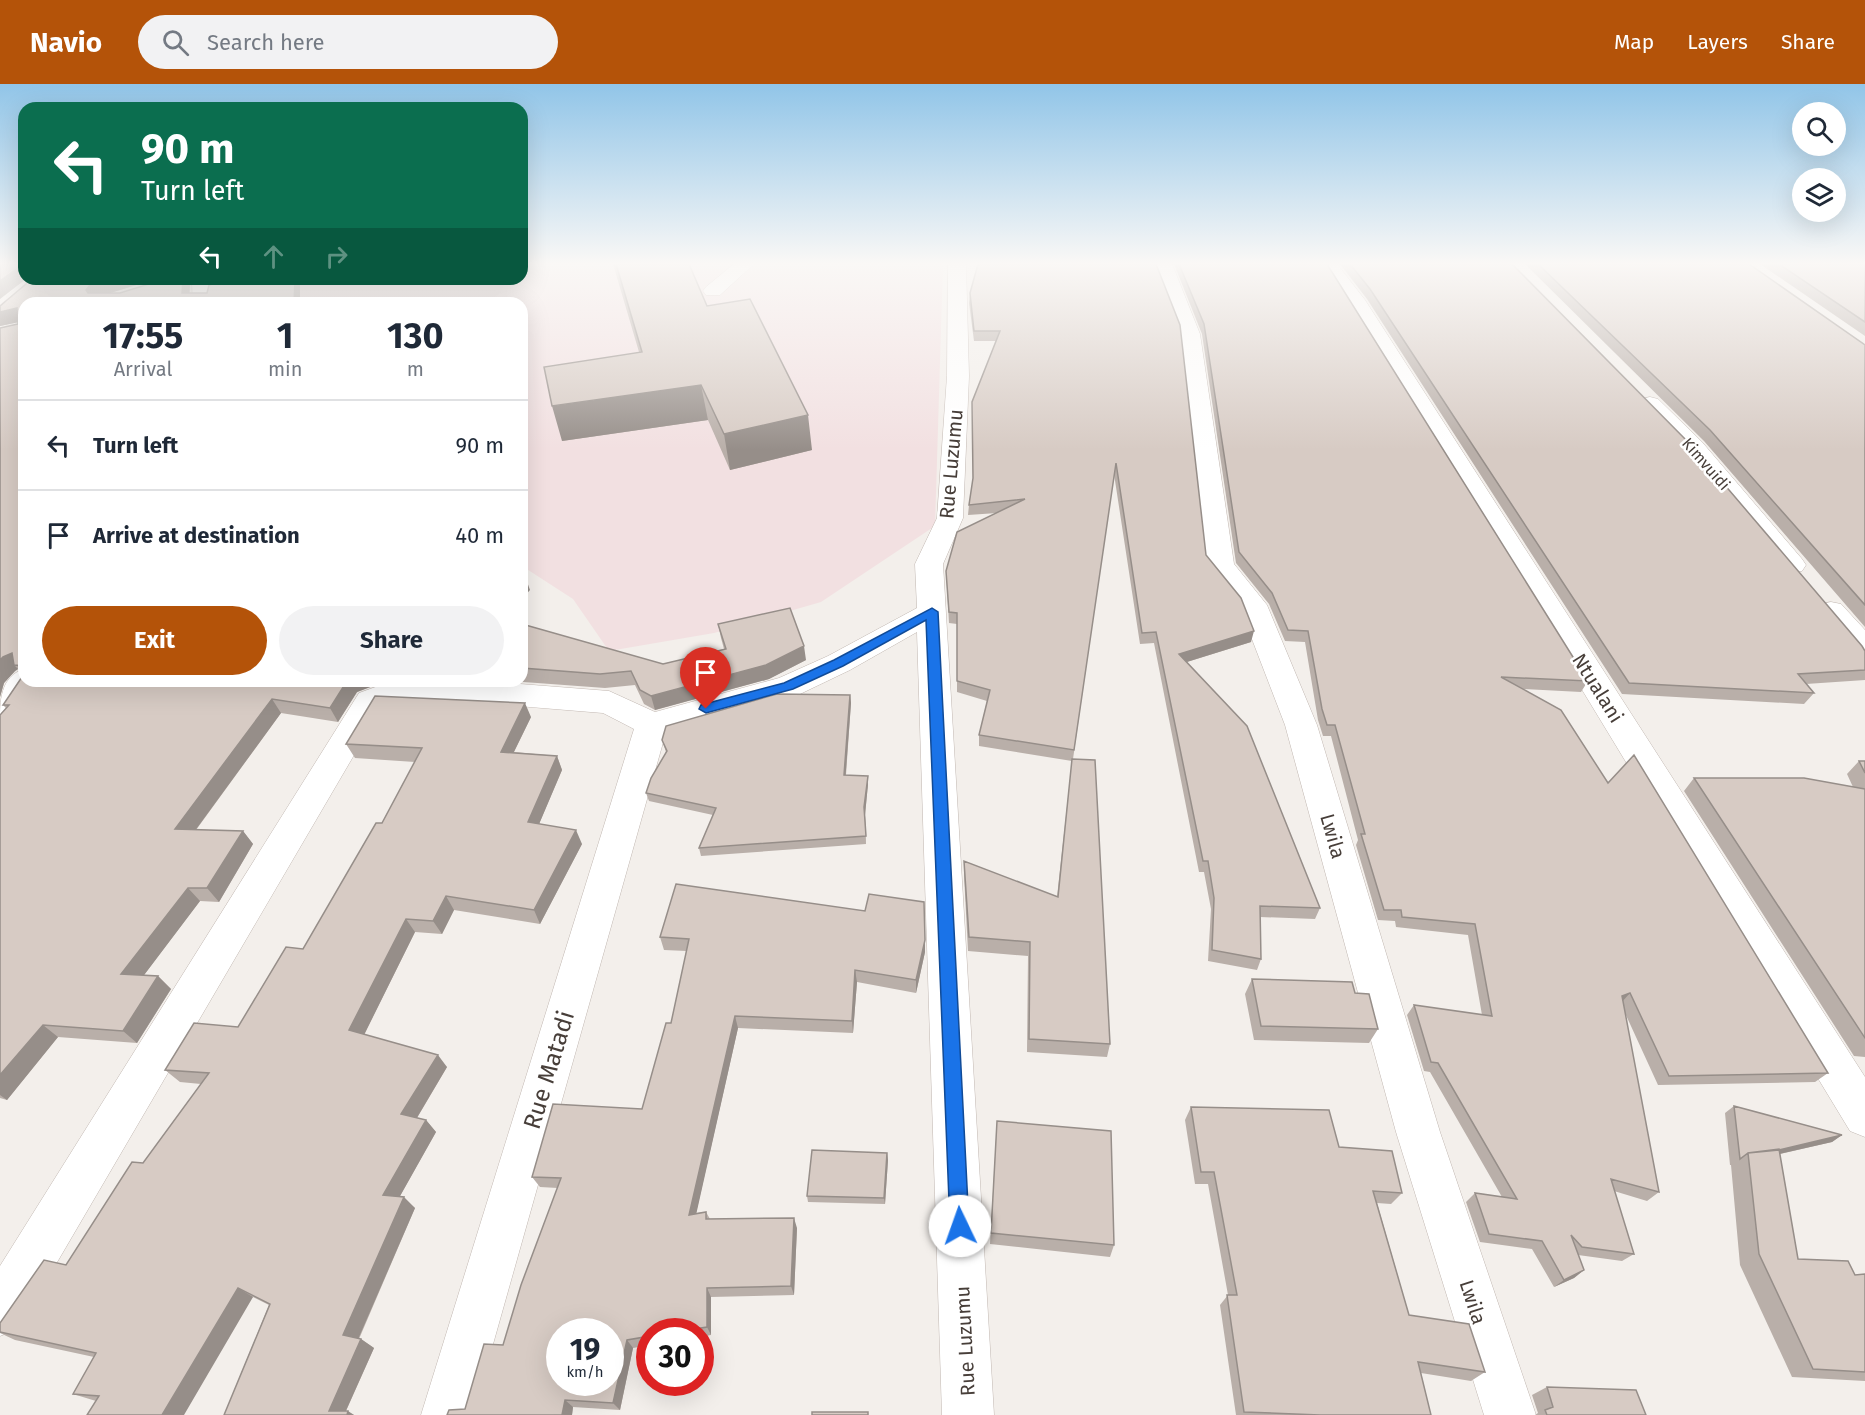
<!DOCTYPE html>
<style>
:root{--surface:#fff;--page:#f2f2f3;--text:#1f2937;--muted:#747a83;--line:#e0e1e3;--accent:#b45309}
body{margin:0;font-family:"Fira Sans",sans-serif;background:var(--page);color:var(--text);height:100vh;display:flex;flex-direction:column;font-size:22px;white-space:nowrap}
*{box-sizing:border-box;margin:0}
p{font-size:20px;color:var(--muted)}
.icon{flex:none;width:33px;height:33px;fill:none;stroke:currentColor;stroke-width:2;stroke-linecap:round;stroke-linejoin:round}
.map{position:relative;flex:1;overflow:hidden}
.side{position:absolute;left:18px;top:213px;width:510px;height:390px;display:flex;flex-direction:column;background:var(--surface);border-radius:18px;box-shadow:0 6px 24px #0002}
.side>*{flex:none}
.banner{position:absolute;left:18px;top:18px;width:510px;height:183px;border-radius:18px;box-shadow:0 6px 24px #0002;background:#0b6e4f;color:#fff;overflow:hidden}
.controls{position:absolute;left:1792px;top:18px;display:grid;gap:12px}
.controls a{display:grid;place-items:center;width:54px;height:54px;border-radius:50%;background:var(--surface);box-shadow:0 6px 24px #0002;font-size:30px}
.speed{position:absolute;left:546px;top:1234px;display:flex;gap:12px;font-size:30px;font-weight:700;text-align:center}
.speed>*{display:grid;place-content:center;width:78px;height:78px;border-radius:50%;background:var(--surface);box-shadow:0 6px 24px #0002;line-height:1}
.speed small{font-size:15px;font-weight:400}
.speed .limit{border:9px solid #d22;background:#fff;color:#111}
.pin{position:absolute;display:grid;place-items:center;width:51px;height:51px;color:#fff;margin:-62px -26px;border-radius:50% 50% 50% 0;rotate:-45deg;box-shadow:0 0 6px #0007}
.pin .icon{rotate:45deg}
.me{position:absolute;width:66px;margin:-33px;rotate:357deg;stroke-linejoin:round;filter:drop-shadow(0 0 4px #0008)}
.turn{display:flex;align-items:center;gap:21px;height:126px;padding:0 24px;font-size:27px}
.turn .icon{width:78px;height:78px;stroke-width:2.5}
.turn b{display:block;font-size:42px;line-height:51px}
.lanes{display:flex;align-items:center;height:57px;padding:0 24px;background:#0003;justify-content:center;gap:30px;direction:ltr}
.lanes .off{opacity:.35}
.eta{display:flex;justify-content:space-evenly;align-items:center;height:102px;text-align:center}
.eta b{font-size:36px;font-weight:700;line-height:42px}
.primary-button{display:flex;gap:12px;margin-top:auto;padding:12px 24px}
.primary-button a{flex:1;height:69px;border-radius:36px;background:var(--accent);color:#fff;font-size:24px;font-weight:700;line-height:69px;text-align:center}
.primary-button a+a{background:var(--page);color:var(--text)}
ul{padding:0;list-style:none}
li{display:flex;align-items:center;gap:18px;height:90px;padding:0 24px;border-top:2px solid var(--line)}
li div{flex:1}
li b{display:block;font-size:22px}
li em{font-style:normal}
header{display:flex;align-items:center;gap:36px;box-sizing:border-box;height:84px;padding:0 30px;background:var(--accent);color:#fff}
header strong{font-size:28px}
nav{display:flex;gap:33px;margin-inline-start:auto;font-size:21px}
.search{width:420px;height:54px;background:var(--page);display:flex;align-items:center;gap:15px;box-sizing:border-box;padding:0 21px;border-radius:33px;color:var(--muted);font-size:22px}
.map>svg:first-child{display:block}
.medical{fill:#f2e0e1}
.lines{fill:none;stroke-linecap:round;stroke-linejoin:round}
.minor-casing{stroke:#c1b7b1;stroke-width:1}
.minor{fill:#fff;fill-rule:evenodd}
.wall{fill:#b9afa9}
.shaded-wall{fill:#968e89}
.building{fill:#d7cbc4;stroke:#968e89;stroke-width:1.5;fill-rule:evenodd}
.route{fill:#1a73e8;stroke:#114b97;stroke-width:1.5}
.labels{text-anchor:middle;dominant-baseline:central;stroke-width:5;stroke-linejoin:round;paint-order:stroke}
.far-street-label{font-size:16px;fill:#473e39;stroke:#fff}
.street-label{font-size:20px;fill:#473e39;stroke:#fff}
.near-street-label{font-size:24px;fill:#473e39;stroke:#fff}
</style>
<header>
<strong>Navio</strong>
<div class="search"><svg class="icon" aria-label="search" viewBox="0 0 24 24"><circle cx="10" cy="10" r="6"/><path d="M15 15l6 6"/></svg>Search here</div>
<nav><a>Map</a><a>Layers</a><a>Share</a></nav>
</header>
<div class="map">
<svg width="1865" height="1331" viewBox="0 0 1865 1331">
<rect width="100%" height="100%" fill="#f3efeb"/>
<path class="medical" d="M522 180H943L935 442 821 518 714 549 609 567 573 515 522 482V219H228L268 195H522Z"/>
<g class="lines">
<defs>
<path id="minor" d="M734 180H754L720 211H706L703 207 706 203Z
M948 180H966L969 292 963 434 943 480 994 1331H942L917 548 850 586 800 610 666 648 473 1331H421L634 645 603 629 458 617 392 620 381 625 18 1245 0 1252V1182L359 609 389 598 481 597 609 607 655 628 779 594 828 572 917 524 915 480 937 434 947 292Z
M1154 180H1172L1200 250 1234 480 1267 521 1317 641 1440 1048 1536 1331H1484L1396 1048 1285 641 1240 524 1206 482 1180 250Z
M1319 180H1337L1365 216 1865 993V1053L1850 1047 1346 217Z
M192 195H212L213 219H193Z
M1650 313 1658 315 1702 358 1802 475 1806 481 1802 487 1792 489 1782 487 1684 368 1642 325 1639 320 1642 315Z
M1831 518 1841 520 1865 546V575L1854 572 1817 527 1821 520Z
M24 585V597H39L11 637 0 640C0 617 0 593 24 585Z"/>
</defs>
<use href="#minor" class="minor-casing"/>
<use href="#minor" class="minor"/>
</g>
<path class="wall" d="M613 180H689L707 222 812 366 730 386 708 336 562 357 639 268Z
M1174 180H1327L1588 597 1581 608 1524 605 1608 699 1828 989 1815 998 1658 1001 1625 929 1659 1108 1647 1117 1614 1107 1634 1170 1622 1177 1578 1171 1584 1186 1574 1194 1554 1203 1532 1165 1480 1158 1466 1118 1475 1109 1502 1113 1430 988 1424 987 1407 931 1414 921 1482 931 1468 851 1396 843 1395 837 1378 836 1356 761 1358 756 1331 652H1323L1318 636 1305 558 1285 557 1269 520 1236 479 1202 250Z
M1340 180H1512L1865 567V596L1806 600 1814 609 1804 620 1622 610 1367 215Z
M1525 180H1749L1865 261V543L1704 357Z
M1760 180H1865V252Z
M32 195H156L110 209H120L165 195H187L190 201 189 209H207L209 201 230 195H300V219H24V597H380L378 600 357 608 338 638 281 629 196 746 243 747 253 760 219 818 200 817 144 891 158 892 171 905 137 959 58 953 7 1016 0 1014V631L6 624 3 621 23 591 18 585 15 587 4 599 0 613V244L18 240V238L0 242V222Z
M970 209 1206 471 1251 558 1187 578 1320 824 1315 835 1260 833 1261 875 1257 886 1208 877 1211 825 1204 788H1199L1154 559 1140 560 1114 390 1073 675 1110 960 1107 973 1027 968 1028 872 968 867 964 791V777L1057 813 1072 677 979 662V651L987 617 957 608V540L949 539 946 487 997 429 968 431 969 421 997 257H974L969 219Z
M522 540 663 580 724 565 721 554 718 540 806 576 769 595 655 626 644 620 635 601 605 604 510 597H522Z
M850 611 851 619 846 691 868 700 865 731 866 760 701 772 699 764 713 731 649 717 646 709 666 668 662 656Z
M531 633 514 668 557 672 562 686 539 740 582 760 540 840 454 826 442 850 415 848 364 951 447 983 417 1034 426 1036 436 1048 400 1112 415 1124 359 1255H361L374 1264 346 1327 354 1331H224L269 1221 253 1213 96 1317 73 1310 94 1273 15 1256 0 1249V1239L66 1181 143 1079 201 1000 180 998 165 986 238 943 303 865 382 739 415 678 355 674 346 660Z
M1859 677H1865V973L1854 972 1684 707 1694 694 1853 703 1847 690Z
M660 853 925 868 916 909 857 898 853 949 738 944 696 1129 706 1128 710 1135 797 1144 794 1211 711 1213V1251L700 1253V1248H650V1261L633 1264 620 1326 573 1323 572 1331H447L465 1325 503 1261 558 1104 540 1103 532 1093 642 1025 671 939 687 867 664 866Z
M1252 895 1378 945 1369 959 1254 956 1245 910Z
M1734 1022 1842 1051 1832 1058 1780 1070 1798 1175 1855 1191 1865 1190V1297L1792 1293 1740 1181 1731 1081H1732H1730L1725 1029Z
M1191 1023 1339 1063 1402 1109 1391 1120 1377 1119 1409 1231 1485 1288 1471 1297 1421 1289 1431 1331H1236L1220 1221 1228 1211 1208 1100H1195L1185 1036Z
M997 1037 1114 1161 1110 1173 990 1160Z
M887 1069 888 1076 885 1120 808 1118 807 1112Z
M1547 1303 1646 1331H1535L1538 1329 1532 1311Z"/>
<path class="shaded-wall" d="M22 181 24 185V195H26L0 215V197Z
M109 195H156L97 213 93 218 86 206 90 201Z
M183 195H187L190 201 189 219 182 209Z
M212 195H220L214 199Z
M295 195H300V219H294Z
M17 224 24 237 0 242V228Z
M701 301 708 336 562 357 552 322Z
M808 331 812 366 730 386 724 350Z
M525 492 530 506 522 515V495Z
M1254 547 1251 558 1177 581 1179 570Z
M804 562 806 576 769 595 655 626 651 612Z
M12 569 14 581 18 585 15 587 4 599 0 613V576L3 573Z
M347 597H380L378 600 357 608 338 638 330 624Z
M850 611 851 619 845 699 844 691Z
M272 615 281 629 186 759 175 745Z
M525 619 531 633 507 682 501 668Z
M557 672 562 686 534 752 528 738Z
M868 692V700L865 731 866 760 864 723Z
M576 746 582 760 540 840 534 826Z
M243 747 253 760 219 818 207 804Z
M188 804 200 817 135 903 121 890Z
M446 812 454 826 442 850 433 837Z
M406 835 415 848 360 959 349 946Z
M925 856V868L916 909V896Z
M855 886 857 898 853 949 852 937Z
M158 892 171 905 137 959 123 947Z
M1630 909 1621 919 1622 912Z
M735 932 738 944 694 1140 689 1131Z
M43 941 58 953 7 1016 0 1011V991Z
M438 971 447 983 412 1042 401 1030Z
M426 1036 436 1048 395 1121 383 1111Z
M1842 1051 1832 1058 1749 1077 1748 1073Z
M887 1069 888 1076 885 1120 884 1114Z
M404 1113 415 1124 356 1260 343 1251Z
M794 1134 797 1144 794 1211 791 1202Z
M1584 1186 1574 1194 1554 1203 1564 1196Z
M238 1204 253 1213 184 1331H162Z
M707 1204 711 1213V1251L707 1243Z
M361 1255 374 1264 344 1331 329 1327Z
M627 1256 633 1264 620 1326 613 1319Z
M565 1316 573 1323 572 1331H562Z
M348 1327 354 1331H347Z"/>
<path class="building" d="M0 180H24V181H22L0 197Z
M616 180H689L707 222 750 215 808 331 724 350 701 301 552 322 544 283 642 268Z
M978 180H1156L1180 241 1206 471 1241 514 1254 547 1179 570 1247 642 1320 824 1260 822 1261 875 1212 866 1214 814 1208 777H1203L1156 548 1142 549 1116 379 1074 666 979 651 990 606 957 597V529L949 528 946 487 957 448 1025 415 969 421 973 394 972 318 1000 247H974L970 209Z
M1179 180H1327L1588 597 1501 593 1561 626 1608 699 1634 671 1828 989 1669 992 1630 909 1622 912 1659 1108 1611 1095 1634 1170 1582 1163 1571 1151 1584 1186 1564 1196 1542 1157 1489 1150 1475 1109 1517 1115 1438 979 1431 978 1414 921 1492 932 1475 840 1402 833 1401 826H1384L1361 750H1365L1335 641H1327L1322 625 1308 547 1288 546 1272 509 1239 468 1204 240Z
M1350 180H1512L1689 359 1862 562 1865 567V586L1798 590 1814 609 1629 599 1370 205Z
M1538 180H1749L1865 261V521L1710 346Z
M1779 180H1865V238Z
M32 195H109L90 201 86 206 88 209H120L165 195H183L182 209H207L209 201 230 195H295L294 219H24V582L14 581 12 569 3 573 0 576V244L18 240 17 224 0 228V222Z
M790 524 804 562 766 581 651 612 640 606 631 587 600 590 522 584V540L663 580 726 565 718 540Z
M24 590V597H347L330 624 272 615 175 745 243 747 207 804H188L121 890 158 892 123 947 43 941 0 991V631L9 621H3Z
M777 610 850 611 844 691 868 692 864 723 866 752 699 764 716 724 646 709 651 694 667 667 662 656 666 642Z
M375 612 525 619 501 668 557 672 528 738 576 746 534 826 446 812 433 837 406 835 349 946 438 971 401 1030 426 1036 383 1111 404 1113 343 1251 361 1255 329 1327H348L347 1331H224L270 1220 238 1204 162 1331H87L99 1312 73 1310 96 1269 0 1248V1239L44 1176 66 1181 132 1078 143 1079 209 989 165 986 194 939 238 943 286 863 303 865 376 739H382L422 664 346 660Z
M1072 675 1095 676 1110 960 1029 955 1030 858 969 853 964 777 1058 813Z
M1859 677H1865V689Z
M1694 694H1804L1865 705V954Z
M676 800 865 827 869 810 924 818 925 856 916 896 855 886 852 937 735 932 689 1131 706 1128V1135L794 1134 791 1202 707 1204V1243L675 1248H650V1252L627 1256 613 1319 565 1316 562 1331H447L449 1326 465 1325 484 1260 503 1261 521 1201 561 1094 532 1093 553 1020 642 1025 666 939H671L689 855 660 853ZM560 1248H610V1299H560Z
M1252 895 1352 898 1355 909 1369 910 1378 945 1261 942Z
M1734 1022 1842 1051 1779 1066 1748 1069 1740 1075Z
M1191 1023 1329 1026 1339 1063 1392 1067 1402 1109 1373 1107 1409 1231 1469 1240 1485 1288 1418 1278 1431 1331H1320L1244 1328 1227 1211H1237L1214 1088H1201Z
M997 1037 1111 1047 1114 1161 991 1149Z
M1779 1065 1798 1175 1848 1177 1855 1191 1865 1190V1288L1813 1285 1759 1170 1748 1069Z
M812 1066 887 1069 884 1114 807 1112Z
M1547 1303 1636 1306 1646 1331H1547L1545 1326 1553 1323Z
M812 1328H868V1331H812Z"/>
<linearGradient id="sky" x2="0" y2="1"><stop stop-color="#91c5e8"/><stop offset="0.49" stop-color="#faf8f6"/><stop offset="1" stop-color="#faf8f6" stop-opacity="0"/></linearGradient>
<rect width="1865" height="366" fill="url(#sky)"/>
<path class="route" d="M932 524 938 528 969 1142 967 1149 960 1152 953 1149 950 1142 926 536 843 582 793 605 706 629 699 625 701 621 784 599 834 576Z"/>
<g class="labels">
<g class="far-street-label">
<text transform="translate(1706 380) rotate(49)">Kimvuidi</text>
</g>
<g class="street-label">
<text transform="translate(951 380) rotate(-85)">Rue Luzumu</text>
<text transform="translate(1598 604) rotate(58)">Ntualani</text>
<text transform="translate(1333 752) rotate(74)">Lwila</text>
<text transform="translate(1473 1218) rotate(72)">Lwila</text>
<text transform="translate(965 1257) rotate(-93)">Rue Luzumu</text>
</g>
<g class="near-street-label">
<text transform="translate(549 986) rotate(-73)">Rue Matadi</text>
</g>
</g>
</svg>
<div class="controls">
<a><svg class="icon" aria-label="search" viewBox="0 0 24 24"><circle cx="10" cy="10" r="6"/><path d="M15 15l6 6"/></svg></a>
<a><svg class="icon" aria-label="layers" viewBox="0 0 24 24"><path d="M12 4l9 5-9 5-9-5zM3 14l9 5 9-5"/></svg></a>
</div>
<div class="speed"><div>19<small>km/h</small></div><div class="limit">30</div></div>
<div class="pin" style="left:706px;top:625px;background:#d93025"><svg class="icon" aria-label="arrive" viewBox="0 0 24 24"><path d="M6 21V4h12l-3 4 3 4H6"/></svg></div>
<svg class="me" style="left:960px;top:1142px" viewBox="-20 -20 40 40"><circle r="19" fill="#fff"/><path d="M0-13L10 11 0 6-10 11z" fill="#1a73e8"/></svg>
<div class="banner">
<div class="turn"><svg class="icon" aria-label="left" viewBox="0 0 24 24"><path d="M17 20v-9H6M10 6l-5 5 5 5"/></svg><div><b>90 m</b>Turn left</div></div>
<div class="lanes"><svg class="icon" aria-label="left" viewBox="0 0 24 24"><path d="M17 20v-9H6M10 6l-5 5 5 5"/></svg><svg class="icon off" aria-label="ahead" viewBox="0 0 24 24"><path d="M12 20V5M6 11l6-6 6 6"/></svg><svg class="icon off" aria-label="right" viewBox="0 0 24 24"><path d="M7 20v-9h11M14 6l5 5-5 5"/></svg></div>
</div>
<section class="side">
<div class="eta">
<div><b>17:55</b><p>Arrival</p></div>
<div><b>1</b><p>min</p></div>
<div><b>130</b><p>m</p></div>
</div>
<ul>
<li><svg class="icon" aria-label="left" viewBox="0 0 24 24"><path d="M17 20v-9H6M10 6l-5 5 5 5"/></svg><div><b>Turn left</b></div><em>90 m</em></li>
<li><svg class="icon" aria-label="arrive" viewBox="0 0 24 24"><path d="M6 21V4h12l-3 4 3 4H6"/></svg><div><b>Arrive at destination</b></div><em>40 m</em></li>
</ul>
<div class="primary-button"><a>Exit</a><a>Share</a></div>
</section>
</div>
